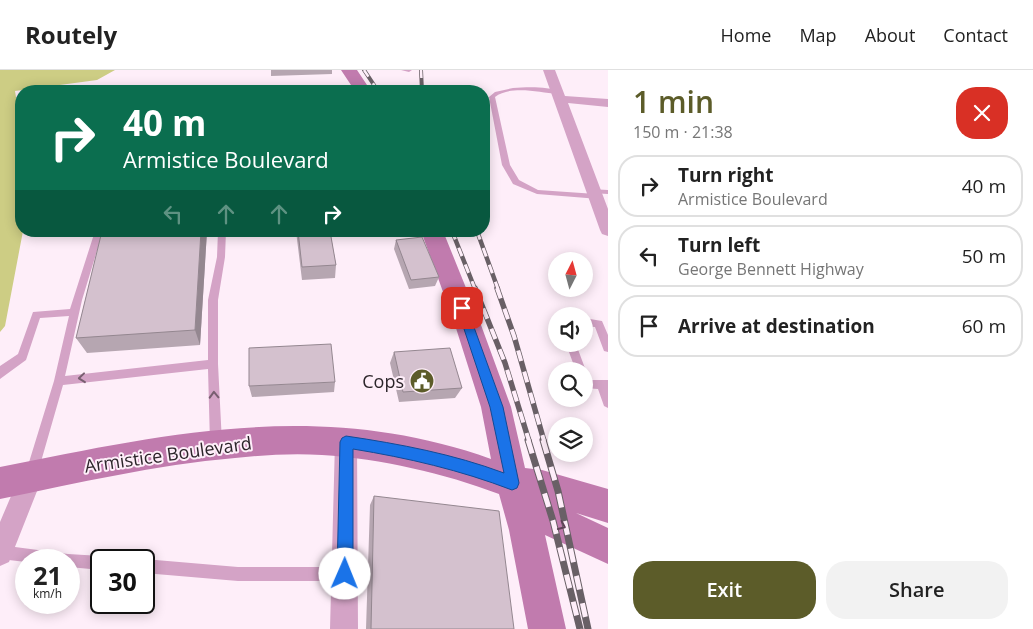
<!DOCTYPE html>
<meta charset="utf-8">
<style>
:root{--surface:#fff;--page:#f2f2f2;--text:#222;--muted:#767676;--line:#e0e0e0;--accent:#5c5c29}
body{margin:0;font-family:"Open Sans",sans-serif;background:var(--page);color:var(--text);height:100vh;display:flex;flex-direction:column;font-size:19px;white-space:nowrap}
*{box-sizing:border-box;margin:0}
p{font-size:16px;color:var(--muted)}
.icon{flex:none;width:28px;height:28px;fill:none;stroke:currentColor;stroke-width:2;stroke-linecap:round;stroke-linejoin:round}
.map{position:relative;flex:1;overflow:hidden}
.panel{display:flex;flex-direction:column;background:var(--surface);width:425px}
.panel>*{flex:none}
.banner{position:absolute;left:15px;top:15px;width:475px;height:152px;border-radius:20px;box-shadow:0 2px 12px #0003;background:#0b6e4f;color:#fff;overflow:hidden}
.needle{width:32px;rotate:6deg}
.tools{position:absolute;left:548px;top:182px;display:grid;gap:10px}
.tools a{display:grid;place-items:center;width:45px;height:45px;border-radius:50%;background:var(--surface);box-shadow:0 2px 12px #0003;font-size:25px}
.speed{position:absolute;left:15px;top:479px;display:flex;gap:10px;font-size:25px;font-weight:700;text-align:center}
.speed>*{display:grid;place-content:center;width:65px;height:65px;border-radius:50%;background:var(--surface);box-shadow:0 2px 12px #0003;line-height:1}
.speed small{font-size:12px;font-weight:400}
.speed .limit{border:2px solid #111;border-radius:8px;background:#fff;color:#111}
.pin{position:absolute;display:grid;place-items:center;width:42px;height:42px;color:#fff;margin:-21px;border-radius:10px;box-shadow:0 2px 8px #0006}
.me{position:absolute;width:55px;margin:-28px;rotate:1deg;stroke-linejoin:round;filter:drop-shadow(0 0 4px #0008)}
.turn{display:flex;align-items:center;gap:18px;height:105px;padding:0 25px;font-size:22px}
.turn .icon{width:65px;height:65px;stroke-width:2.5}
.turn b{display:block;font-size:35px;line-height:42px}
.lanes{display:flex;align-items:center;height:48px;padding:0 25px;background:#0003;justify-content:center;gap:25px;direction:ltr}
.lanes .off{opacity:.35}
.round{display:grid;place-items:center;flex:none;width:52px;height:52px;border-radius:20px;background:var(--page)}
.headline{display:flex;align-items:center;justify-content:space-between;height:85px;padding:0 25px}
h1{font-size:30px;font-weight:600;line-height:38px;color:var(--accent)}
.cta{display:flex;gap:10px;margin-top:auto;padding:10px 25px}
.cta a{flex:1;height:58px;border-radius:20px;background:var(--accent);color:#fff;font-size:20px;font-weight:600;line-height:58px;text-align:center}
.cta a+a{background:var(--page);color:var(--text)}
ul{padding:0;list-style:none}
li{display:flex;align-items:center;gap:15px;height:62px;margin:0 10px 8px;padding:0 15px;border:2px solid var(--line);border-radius:20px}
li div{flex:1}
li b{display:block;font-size:19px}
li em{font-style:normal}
header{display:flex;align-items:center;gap:30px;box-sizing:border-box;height:70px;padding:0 25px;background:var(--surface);border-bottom:1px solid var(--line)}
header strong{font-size:24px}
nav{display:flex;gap:28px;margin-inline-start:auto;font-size:18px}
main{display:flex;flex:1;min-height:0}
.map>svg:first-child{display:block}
.green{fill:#cdcd84}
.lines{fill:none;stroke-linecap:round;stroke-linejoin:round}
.service{fill:#d4a3c6;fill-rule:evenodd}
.minor{fill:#d4a3c6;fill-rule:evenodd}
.secondary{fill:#c17bae;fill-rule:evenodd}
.rail-far3-casing{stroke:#696066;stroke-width:4}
.rail-far2-casing{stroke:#696066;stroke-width:4.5}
.rail-far1-casing{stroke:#696066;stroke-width:5.5}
.rail-casing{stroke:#696066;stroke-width:7}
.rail-far3{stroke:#feeef9;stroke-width:2.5;stroke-dasharray:8;stroke-linecap:butt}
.rail-far2{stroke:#feeef9;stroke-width:3;stroke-dasharray:9;stroke-linecap:butt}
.rail-far1{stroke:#feeef9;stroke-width:4;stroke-dasharray:11;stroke-linecap:butt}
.rail{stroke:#feeef9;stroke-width:5;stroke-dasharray:14;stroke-linecap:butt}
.wall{fill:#b6a6b1}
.shaded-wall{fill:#948790}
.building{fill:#d4c1ce;stroke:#948790}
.oneway{stroke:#785e70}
.oneway2{stroke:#604358}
.route{fill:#1a73e8;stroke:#114b97}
.labels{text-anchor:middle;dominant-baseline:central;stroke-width:4;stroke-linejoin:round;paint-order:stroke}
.poi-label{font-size:18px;fill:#2c252a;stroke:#feeef9;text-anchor:end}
.street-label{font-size:18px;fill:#2c252a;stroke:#feeef9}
</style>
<header>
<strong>Routely</strong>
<nav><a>Home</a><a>Map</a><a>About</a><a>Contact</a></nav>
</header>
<main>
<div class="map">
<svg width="608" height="559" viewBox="0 0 608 559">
<rect width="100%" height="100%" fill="#feeef9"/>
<path class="green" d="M0 0H115L97 10 15 21 21 59V161H23L5 256 0 262Z"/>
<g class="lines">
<path class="service" d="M401 0H412L409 2Z
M513 18C527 17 548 16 560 22L557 24C539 22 510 15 495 27L510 95 519 110 538 120 596 124 599 125V129L537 124 513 114 502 95 489 27 495 22Z
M590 119 608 120V124L590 123Z
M95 161H103L82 230 65 306 208 290V230L217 187 218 161H226L225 187 218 230V294L222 373 220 377 216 378 212 377 210 373 208 299 63 315 38 402 36 406 32 408 28 406 26 402 54 311 69 246 40 248 26 290 0 309V296L18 284 33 242 70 239Z
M584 248 602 251 608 265V282L604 281 595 257 584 256Z
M566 274H576L586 301 585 304 584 301H576Z
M584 305 588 306 589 310H608V338L604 336 598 319 584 318Z
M0 475 68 484 101 486 106 490H101V500L69 497V490H26V492L0 489Z
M144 489 238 497H344L349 499 351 504 349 509 344 511H238L144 503 143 490Z"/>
<path class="minor" d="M543 0H555L565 26 608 29V37L568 33 608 139V166L602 164 600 160Z
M346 361 354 364 357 372 358 559H330L335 372 338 364Z
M31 394 39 398 43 406 9 492 0 496V452L23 398Z"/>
<path class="secondary" d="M341 0H357L371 21H355Z
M421 161H443L481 255 511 337 525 398 542 400 608 419V453L576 443 608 458V494L545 465 566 559H528L509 460 499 424C443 403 382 389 322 385 293 383 264 385 235 388 155 395 78 413 0 429V397C169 363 322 329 491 389L481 337 455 255Z"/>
<defs>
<path id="rail-far3" d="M364 0 378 21
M421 0 422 21"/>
<path id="rail-far2" d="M452 161 475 219
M477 161 498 219"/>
<path id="rail-far1" d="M475 218 505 293 529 371
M497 218 514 266 544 371"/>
<path id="rail" d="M528 370 553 451 580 559
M543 370 558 421 588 559"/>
</defs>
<use href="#rail-far3" class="rail-far3-casing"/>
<use href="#rail-far2" class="rail-far2-casing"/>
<use href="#rail-far1" class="rail-far1-casing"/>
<use href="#rail" class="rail-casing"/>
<use href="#rail-far3" class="rail-far3"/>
<use href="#rail-far2" class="rail-far2"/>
<use href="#rail-far1" class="rail-far1"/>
<use href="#rail" class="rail"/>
</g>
<path class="wall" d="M271 0H332V4L271 6Z
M102 161H207L200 275 87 283 76 268Z
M296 161H330L336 195 335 208 302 210Z
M396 170 439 207 435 216 409 219 394 179Z
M394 282 462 318 455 328 399 332 390 293Z
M335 312 334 322 252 327 249 316Z
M374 426 514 559H366L370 435Z"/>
<path class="shaded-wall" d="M201 161H207L200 275 195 260Z"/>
<path class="building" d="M102 161H201L195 260 76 268Z
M298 161H330L336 195 302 197Z
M422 167 439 207 411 210 396 170Z
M331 274 335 312 249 316V278Z
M450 278 462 318 403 322 394 282Z
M374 426 499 441 514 559H371Z"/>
<defs><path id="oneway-chevron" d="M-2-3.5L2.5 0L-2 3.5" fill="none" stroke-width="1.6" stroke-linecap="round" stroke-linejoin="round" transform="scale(1.25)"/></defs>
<g class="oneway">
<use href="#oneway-chevron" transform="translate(82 308) rotate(174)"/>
<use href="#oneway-chevron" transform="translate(214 325) rotate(-92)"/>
</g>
<use class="oneway2" href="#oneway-chevron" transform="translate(562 456) rotate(25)"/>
<path class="route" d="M462 234 467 238 503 337 519 413 517 418 512 420C460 400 408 388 353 379V504L350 510 345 512 340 510 337 504 340 372 342 368 346 366C400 374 453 384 504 403L490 337 457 238Z"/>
<defs>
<symbol id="civic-disc" viewBox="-11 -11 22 22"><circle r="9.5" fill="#5c5c29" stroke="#feeef9"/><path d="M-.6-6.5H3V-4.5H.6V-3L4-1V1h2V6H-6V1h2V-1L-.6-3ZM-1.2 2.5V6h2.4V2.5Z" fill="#fff"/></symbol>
</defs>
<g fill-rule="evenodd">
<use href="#civic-disc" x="408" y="297" width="28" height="28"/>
</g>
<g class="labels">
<g class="poi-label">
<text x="404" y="311">Cops</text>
</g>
<g class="street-label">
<text transform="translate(168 384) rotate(-8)">Armistice Boulevard</text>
</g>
</g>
</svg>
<div class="tools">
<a><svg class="needle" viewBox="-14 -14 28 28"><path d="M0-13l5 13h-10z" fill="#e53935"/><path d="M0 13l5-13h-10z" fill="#767676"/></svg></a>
<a><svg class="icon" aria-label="sound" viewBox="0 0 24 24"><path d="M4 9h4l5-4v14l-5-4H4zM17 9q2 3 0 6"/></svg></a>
<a><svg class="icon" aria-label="search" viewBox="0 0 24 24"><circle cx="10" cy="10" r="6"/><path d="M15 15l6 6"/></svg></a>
<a><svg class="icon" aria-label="layers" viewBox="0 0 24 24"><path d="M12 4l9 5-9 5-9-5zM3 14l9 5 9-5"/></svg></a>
</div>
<div class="speed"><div>21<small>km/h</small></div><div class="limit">30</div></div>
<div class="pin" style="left:462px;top:238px;background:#d93025"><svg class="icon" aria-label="arrive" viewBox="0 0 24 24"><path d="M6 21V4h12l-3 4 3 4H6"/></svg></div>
<svg class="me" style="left:345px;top:504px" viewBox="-20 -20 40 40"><circle r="19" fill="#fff"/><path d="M0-13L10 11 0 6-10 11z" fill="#1a73e8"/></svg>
<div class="banner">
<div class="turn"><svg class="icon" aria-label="right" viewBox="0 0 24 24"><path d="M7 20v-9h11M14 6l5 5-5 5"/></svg><div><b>40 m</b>Armistice Boulevard</div></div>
<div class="lanes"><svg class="icon off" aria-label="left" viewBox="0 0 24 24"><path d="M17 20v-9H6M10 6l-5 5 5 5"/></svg><svg class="icon off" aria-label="ahead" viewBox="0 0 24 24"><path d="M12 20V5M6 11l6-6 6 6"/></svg><svg class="icon off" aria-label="ahead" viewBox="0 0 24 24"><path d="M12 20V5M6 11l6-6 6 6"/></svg><svg class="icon" aria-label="right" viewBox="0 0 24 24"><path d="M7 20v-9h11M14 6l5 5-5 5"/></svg></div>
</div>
</div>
<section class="panel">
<div class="headline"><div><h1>1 min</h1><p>150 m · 21:38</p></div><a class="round" style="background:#d93025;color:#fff"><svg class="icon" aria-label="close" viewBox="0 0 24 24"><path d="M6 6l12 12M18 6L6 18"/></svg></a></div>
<ul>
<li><svg class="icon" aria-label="right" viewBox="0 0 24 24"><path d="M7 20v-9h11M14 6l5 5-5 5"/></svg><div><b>Turn right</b><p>Armistice Boulevard</p></div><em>40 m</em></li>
<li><svg class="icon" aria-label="left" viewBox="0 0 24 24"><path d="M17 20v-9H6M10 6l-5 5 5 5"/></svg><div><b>Turn left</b><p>George Bennett Highway</p></div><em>50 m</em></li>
<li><svg class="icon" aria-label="arrive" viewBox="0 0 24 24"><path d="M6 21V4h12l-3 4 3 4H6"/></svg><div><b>Arrive at destination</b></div><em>60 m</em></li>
</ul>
<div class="cta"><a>Exit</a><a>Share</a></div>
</section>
</main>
